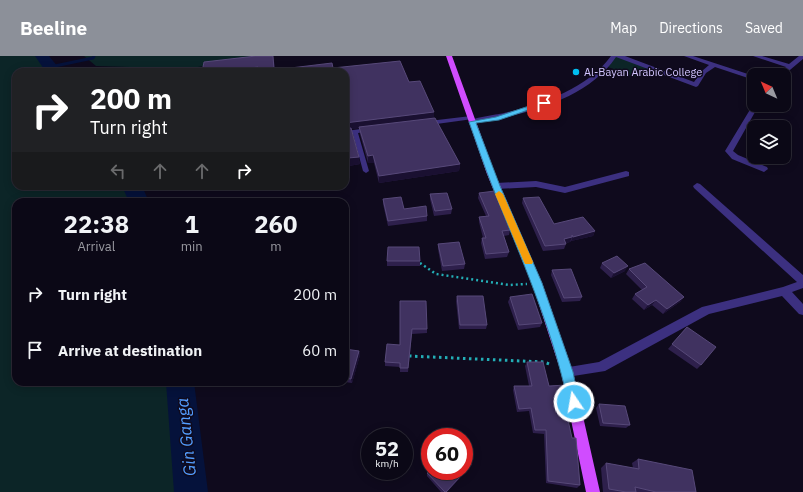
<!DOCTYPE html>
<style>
:root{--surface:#0b0816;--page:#14111f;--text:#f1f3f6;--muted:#9a9aa1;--line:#2b2935;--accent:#8c9099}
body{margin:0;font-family:"IBM Plex Sans",sans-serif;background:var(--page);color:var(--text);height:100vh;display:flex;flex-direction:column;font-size:15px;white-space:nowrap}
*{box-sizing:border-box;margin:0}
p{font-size:13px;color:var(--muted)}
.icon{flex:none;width:22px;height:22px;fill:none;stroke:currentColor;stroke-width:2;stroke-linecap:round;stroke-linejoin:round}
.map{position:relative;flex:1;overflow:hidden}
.panel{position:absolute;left:12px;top:142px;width:337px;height:188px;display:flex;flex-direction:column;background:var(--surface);border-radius:12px;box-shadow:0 2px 10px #0003,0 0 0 1px var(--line)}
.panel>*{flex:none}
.guide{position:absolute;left:12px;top:12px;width:337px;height:122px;border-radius:12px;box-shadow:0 2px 10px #0003,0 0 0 1px var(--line);background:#202124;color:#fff;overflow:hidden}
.needle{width:26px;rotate:316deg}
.buttons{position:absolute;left:747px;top:12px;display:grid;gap:8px}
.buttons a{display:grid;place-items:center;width:44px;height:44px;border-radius:8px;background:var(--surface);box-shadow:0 2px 10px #0003,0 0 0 1px var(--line);font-size:20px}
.speed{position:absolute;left:361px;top:372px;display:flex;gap:8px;font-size:20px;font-weight:700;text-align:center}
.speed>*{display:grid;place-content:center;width:52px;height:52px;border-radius:50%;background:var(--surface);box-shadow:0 2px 10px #0003,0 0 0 1px var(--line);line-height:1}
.speed small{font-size:10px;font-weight:400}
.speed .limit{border:6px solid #d22;background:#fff;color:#111}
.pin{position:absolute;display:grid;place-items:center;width:34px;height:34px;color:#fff;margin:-17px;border-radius:8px;box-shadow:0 2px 6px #0006}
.me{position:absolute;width:44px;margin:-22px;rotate:348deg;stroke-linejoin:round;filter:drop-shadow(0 0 3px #0008)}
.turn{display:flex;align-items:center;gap:14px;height:84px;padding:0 12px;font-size:18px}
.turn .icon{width:52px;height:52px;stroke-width:2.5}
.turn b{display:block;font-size:28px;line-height:34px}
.lanes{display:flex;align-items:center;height:38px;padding:0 12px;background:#0003;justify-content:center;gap:20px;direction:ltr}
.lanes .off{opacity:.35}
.eta{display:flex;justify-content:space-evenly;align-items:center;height:68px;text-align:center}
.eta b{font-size:24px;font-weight:700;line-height:28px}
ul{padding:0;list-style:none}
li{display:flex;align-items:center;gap:12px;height:56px;padding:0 12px}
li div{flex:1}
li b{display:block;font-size:15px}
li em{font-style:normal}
header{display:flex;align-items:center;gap:24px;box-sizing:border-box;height:56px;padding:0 20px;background:var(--accent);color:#fff}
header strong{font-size:19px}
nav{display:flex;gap:22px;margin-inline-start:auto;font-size:14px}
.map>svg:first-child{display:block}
.green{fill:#0c2527}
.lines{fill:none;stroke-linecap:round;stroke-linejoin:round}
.stream{stroke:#05123b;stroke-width:3}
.river{fill:#05123b;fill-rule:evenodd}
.path-far1{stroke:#23aeb6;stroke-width:2.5;stroke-dasharray:2 3;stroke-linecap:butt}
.path{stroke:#23aeb6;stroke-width:3;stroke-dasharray:2.5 3.5;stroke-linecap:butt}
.lane{fill:#3c3080;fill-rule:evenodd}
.street{fill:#3c3080;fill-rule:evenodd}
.primary{fill:#d04cff;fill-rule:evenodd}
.wall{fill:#2e204c}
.shaded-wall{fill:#1a1031}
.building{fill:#403260;stroke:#574979}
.route{fill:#4fc3f7;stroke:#337fa1}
.slow{fill:#f59e0b}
.poi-dot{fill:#00bef0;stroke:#0f0a1d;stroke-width:1.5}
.labels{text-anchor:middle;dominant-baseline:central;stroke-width:3;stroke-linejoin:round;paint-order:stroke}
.far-poi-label{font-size:11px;fill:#d2c5ff;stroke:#0f0a1d;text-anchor:start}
.near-water-label{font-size:17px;font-style:italic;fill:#539dff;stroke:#0f0a1d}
</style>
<header>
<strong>Beeline</strong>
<nav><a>Map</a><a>Directions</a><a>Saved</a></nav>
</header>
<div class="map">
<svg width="803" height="436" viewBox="0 0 803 436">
<rect width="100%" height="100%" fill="#0f0a1d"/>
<path class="green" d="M0 0H42L54 16H16V130H132L139 146H16V326H180L191 436H0Z
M84 0H262L198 11 197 16H132L129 11 96 10Z
M614 0H619L650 11 649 15 634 21 608 11Z"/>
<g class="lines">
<path class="stream" d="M50 11 93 2 94 0"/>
<path class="river" d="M35 0H49L62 16H46Z
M122 130H142L149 146H129Z
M166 326H194L208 436H174Z"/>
<path class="path-far1" d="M420 207 436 218 509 229 527 228"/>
<path class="path" d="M409 300 544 306 552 309"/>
<path class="lane" d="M471 60 473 61V63L429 69 426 67 429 65Z
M369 72 372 74 371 75 358 77 369 115 366 117 363 115 353 78 345 79V75Z"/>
<path class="street" d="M611 0H625L694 26 702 15 709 9 684 0H693L754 20V24L715 11 706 17 698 30 696 31 616 1C586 45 522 59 472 68L468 66C474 61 495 59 504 57 542 48 587 33 611 0Z
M753 0H762L789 8 799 0H803V3L784 19H777L786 11Z
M754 47V49H759L733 95 738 99 767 111 768 113 764 116 732 103 725 95Z
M626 115 629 116V120L565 137 536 131 496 133 492 130 496 127 536 125 565 131Z
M697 127 700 128 803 219V232L792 236 803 248V259L799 258 782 240 709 258 605 315 567 321 563 320 561 316 563 312 599 306 702 251 783 231 797 226 694 132 693 130Z"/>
<path class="primary" d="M446 0H452L495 118 542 227 573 316 600 436H586L561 316 532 227 487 118Z"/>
</g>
<path class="wall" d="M274 5 275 14 333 12 409 26 434 62 460 108 459 115 379 127 374 107H368L360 78 359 72 351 73 360 108 349 110 350 120H345V16H202Z
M479 137 510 174 509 179 504 180 509 196 507 201 485 203 481 187 482 182H483L479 166V161L486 160 478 142Z
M430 138 452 153 451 158 434 160 430 143Z
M523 142 554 168 595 175 593 180 571 185 570 186 566 187V188L564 193 543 195 522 147Z
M383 143 404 153 427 160V165L388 170 383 148Z
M438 188 465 208 464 213 442 215 438 193Z
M387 205H420V210H387Z
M602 207 625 215 611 222 600 212Z
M629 213 684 241 680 246 663 258 652 249 644 254 632 243 635 238 642 234 626 218Z
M552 214 582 241 580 245 562 246 551 219Z
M457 240 487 269 486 273H459L456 245Z
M510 241 542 267 540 271 518 274 508 246Z
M400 245 427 273V277L412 278 408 316H400V311L385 310V306L400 289Z
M687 271 701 309 697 313 668 293Z
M345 293 359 295 360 299 352 327 345 326Z
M527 306 549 330 569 346 566 350H565L580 429 577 432 546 427 544 378 533 377 529 355 517 356 513 334 514 330H529L525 310Z
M599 348 630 369 626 372 600 370 596 352Z
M638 403 696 436H603L601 412 606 407 633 412 632 407Z
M470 411 447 436H441L427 420V417Z"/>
<path class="shaded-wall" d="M273 0 274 5 275 16H274Z
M258 11 259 16H235V14Z
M434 56V63L345 74V67Z
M373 99 374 107H368V100Z
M359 101 360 108 349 110 348 102Z
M460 108 459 115 379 127V120Z
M595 175 593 180 571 185 573 181Z
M572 181 570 186 562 188 564 183Z
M628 210 625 215 611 222 614 217Z
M684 241 680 246 663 258 667 253Z
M656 244 652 249 644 254 648 249Z
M346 250V254L345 268V256Z
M359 295 360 299 352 327 351 323Z
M472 408 470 411 447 436H446Z"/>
<path class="building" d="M256 0H273L274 14 332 7 333 12 400 5 409 26 420 25 434 56 345 67V16H258V11L235 14V16H197H202L204 6Z
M435 62 460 108 379 120 373 99 368 100 359 71Z
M351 72 359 101 348 102 349 112 345 113V73Z
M495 135 510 174 502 175 509 196 486 198 482 182H486L479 161 489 160 479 137Z
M447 137 452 153 435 155 430 138Z
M401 141 404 153 426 150 427 160 388 165 383 143Z
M539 141 554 168 583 161 595 175 573 181 572 179V181L564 183 566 188 545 190 523 142Z
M289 145 300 146H288Z
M459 186 465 208 443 210 438 188Z
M388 191H419L420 205H387Z
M617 200 628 210 614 217 602 207Z
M645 207 684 241 667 253 656 244 648 249 635 238 647 231 629 213Z
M571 213 582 241 564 242 552 214Z
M532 238 542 267 519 269 510 241Z
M457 240H483L487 269H460Z
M400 245H426L427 273H412L408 312H400V307L385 306 387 288 400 289Z
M687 271 716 291 701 309 672 288Z
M345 293 359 295 351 323 345 322Z
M527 306H543L549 330 566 329 569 346H564L572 382H576L580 429 548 425 546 374H535L531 352 519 353 514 330H532Z
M599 348 625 350 630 369 603 367Z
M464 400 472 408 446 436H445L427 417 430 415H464Z
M638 403 692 414 696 436H656L635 431 636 436H626L609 433 606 407 639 413Z"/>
<path class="route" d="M544 45 547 47 546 48 499 64 476 67 500 130 542 227 573 316 579 346 578 350 574 351 570 350 568 346C552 271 521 202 493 132 484 110 477 88 469 66L496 61Z"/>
<path class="slow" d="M499 135 503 138 533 206 532 208H525L524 206 495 138Z"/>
<circle class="poi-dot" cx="576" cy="16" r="4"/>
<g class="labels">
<g class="far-poi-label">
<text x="584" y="16">Al-Bayan Arabic College</text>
</g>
<g class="near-water-label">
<text transform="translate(186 381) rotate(-96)">Gin Ganga</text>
</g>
</g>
</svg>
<div class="buttons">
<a><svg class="needle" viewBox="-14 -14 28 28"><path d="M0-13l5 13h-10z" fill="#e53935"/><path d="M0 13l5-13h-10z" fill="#9a9aa1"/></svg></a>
<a><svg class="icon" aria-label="layers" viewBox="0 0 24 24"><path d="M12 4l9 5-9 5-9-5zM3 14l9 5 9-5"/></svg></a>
</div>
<div class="speed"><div>52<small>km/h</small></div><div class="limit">60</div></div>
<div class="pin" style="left:544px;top:47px;background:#d93025"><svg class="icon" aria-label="arrive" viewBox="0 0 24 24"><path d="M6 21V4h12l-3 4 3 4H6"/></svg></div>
<svg class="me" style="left:574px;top:346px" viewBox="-20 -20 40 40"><circle r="17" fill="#4fc3f7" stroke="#fff" stroke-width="3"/><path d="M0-11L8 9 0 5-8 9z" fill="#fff"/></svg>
<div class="guide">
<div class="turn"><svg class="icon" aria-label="right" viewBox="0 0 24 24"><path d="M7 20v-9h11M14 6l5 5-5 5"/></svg><div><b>200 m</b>Turn right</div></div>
<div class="lanes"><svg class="icon off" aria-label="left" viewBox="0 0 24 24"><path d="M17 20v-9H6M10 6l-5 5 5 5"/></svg><svg class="icon off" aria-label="ahead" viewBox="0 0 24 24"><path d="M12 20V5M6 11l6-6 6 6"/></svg><svg class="icon off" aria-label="ahead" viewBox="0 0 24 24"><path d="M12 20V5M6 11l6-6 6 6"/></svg><svg class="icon" aria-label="right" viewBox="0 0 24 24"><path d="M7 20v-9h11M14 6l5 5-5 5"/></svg></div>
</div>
<section class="panel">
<div class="eta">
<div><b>22:38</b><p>Arrival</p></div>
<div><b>1</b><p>min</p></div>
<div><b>260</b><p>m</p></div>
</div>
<ul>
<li><svg class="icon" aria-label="right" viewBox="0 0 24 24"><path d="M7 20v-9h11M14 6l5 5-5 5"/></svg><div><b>Turn right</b></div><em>200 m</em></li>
<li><svg class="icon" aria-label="arrive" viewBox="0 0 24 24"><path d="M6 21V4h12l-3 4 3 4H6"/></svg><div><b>Arrive at destination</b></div><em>60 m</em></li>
</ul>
</section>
</div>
